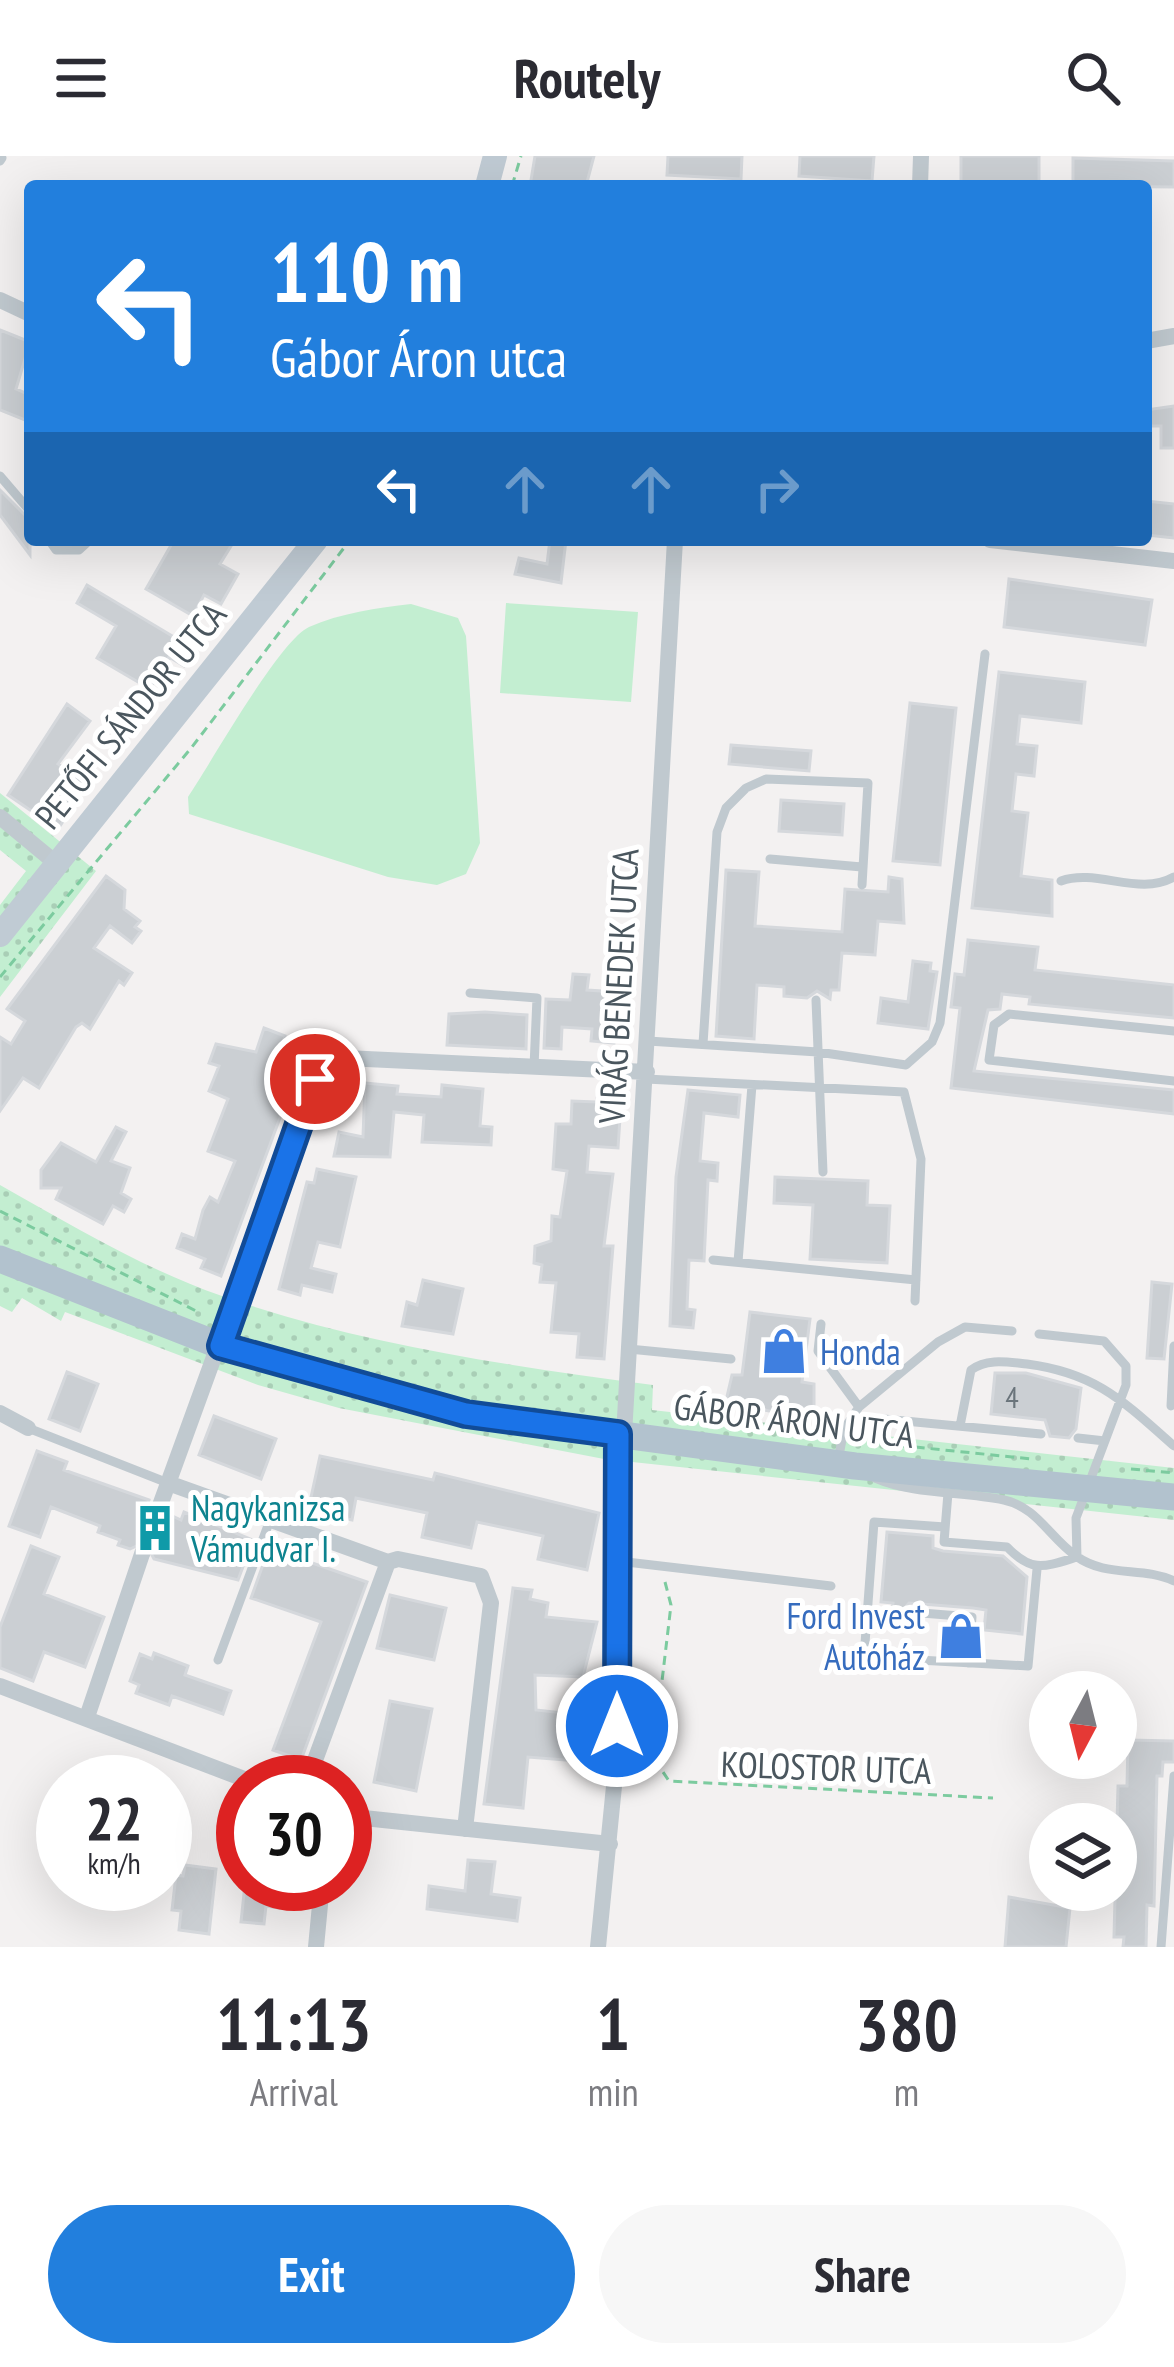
<!DOCTYPE html>
<meta charset="utf-8">
<style>
:root{--surface:#fff;--page:#f7f7f7;--text:#2b2b33;--muted:#7c7c81;--accent:#227fdd}
body{margin:0;font-family:"PT Sans Narrow",sans-serif;background:var(--page);color:var(--text);height:100vh;display:flex;flex-direction:column;font-size:45px;white-space:nowrap}
*{box-sizing:border-box;margin:0}
p{font-size:39px;color:var(--muted)}
.icon{flex:none;width:66px;height:66px;fill:none;stroke:currentColor;stroke-width:2;stroke-linecap:round;stroke-linejoin:round}
.map{position:relative;height:1791px;overflow:hidden}
.sheet{display:flex;flex-direction:column;background:var(--surface);flex:1}
.sheet>*{flex:none}
.hud{position:absolute;left:24px;top:24px;width:1128px;height:366px;border-radius:12px;box-shadow:0 12px 48px #0002;background:#227fdd;color:#fff;overflow:hidden}
.needle{width:78px;rotate:187deg}
.buttons{position:absolute;left:1029px;top:1515px;display:grid;gap:24px}
.buttons a{display:grid;place-items:center;width:108px;height:108px;border-radius:50%;background:var(--surface);box-shadow:0 12px 48px #0002;font-size:60px}
.speed{position:absolute;left:36px;top:1599px;display:flex;gap:24px;font-size:60px;font-weight:700;text-align:center}
.speed>*{display:grid;place-content:center;width:156px;height:156px;border-radius:50%;background:var(--surface);box-shadow:0 12px 48px #0002;line-height:1}
.speed small{font-size:30px;font-weight:400}
.speed .limit{border:18px solid #d22;background:#fff;color:#111}
.pin{position:absolute;display:grid;place-items:center;width:102px;height:102px;color:#fff;margin:-51px;border:6px solid #fff;border-radius:50%;box-shadow:0 3px 12px #0007}
.me{position:absolute;width:132px;margin:-66px;rotate:0deg;stroke-linejoin:round;filter:drop-shadow(0 0 9px #0008)}
.turn{display:flex;align-items:center;gap:42px;height:252px;padding:0 48px;font-size:54px}
.turn .icon{width:156px;height:156px;stroke-width:2.5}
.turn b{display:block;font-size:84px;line-height:102px}
.lanes{display:flex;align-items:center;height:114px;padding:0 48px;background:#0003;justify-content:center;gap:60px;direction:ltr}
.lanes .off{opacity:.35}
.eta{display:flex;justify-content:space-evenly;align-items:center;height:204px;text-align:center}
.eta b{font-size:72px;font-weight:800;line-height:84px}
.button{display:flex;gap:24px;margin-top:auto;padding:24px 48px}
.button a{flex:1;height:138px;border-radius:72px;background:var(--accent);color:#fff;font-size:48px;font-weight:800;line-height:138px;text-align:center}
.button a+a{background:var(--page);color:var(--text)}
header{display:flex;justify-content:space-between;align-items:center;height:156px;padding:0 48px;background:var(--surface);font-size:54px;font-weight:800}
.map>svg:first-child{display:block}
.grass{fill:url(#grass-dots)}
.pitch{fill:#c3eed1}
.building{fill:#cbcfd3;stroke:#d5d8dc;stroke-width:3}
.lines{fill:none;stroke-linecap:round;stroke-linejoin:round}
.street-tunnel{stroke:#c9cacc;stroke-width:16;stroke-dasharray:16 8;stroke-linecap:butt}
.path{stroke:#7ccb9f;stroke-width:3;stroke-dasharray:9 6;stroke-linecap:butt}
.lane{stroke:#c0c9cf;stroke-width:9}
.street{stroke:#c0c9cf;stroke-width:16}
.secondary{stroke:#c0cbd4;stroke-width:24}
.primary{stroke:#b2c2ce;stroke-width:27}
.route-casing{stroke:#114b97;stroke-width:30}
.route{stroke:#1a73e8;stroke-width:21}
.labels{text-anchor:middle;dominant-baseline:central;stroke-width:10;stroke-linejoin:round;paint-order:stroke}
.number-label{font-size:30px;fill:#6a747b}
.street-label{font-size:36px;fill:#4a565e;stroke:#fff}
.shop-label{font-size:36px;fill:#366cbe;stroke:#fff;text-anchor:start}
.culture-label{font-size:36px;fill:#0d838f;stroke:#fff;text-anchor:start}
</style>
<header><svg class="icon" aria-label="menu" viewBox="0 0 24 24"><path d="M4 6h16M4 12h16M4 18h16"/></svg>Routely<svg class="icon" aria-label="search" viewBox="0 0 24 24"><circle cx="10" cy="10" r="6"/><path d="M15 15l6 6"/></svg></header>
<div class="map">
<svg width="1174" height="1791" viewBox="0 0 1174 1791">
<defs>
<pattern id="grass-dots" width="8" height="8" patternUnits="userSpaceOnUse" patternTransform="scale(3)"><rect width="8" height="8" fill="#c3eed1"/><path d="M2 2h.1M6 6h.1" fill="none" stroke="#a9ceb6" stroke-width="1.8" stroke-linecap="round"/></pattern>
</defs>
<rect width="100%" height="100%" fill="#f3f1f1"/>
<path class="grass" d="M0 637 96 715 0 841V749L26 715 0 694Z
M0 1029C71 1069 144 1113 222 1140 359 1188 509 1210 653 1229L652 1254 1174 1312V1364L604 1303 339 1252 258 1229 65 1156 61 1165 22 1142 12 1156 0 1150Z"/>
<path class="pitch" d="M506 447 638 456 631 546 500 537Z
M411 448 458 462 466 480 480 687 466 718 437 729 388 721 189 658 188 641C211 607 279 485 309 471 340 457 378 452 411 448Z"/>
<path class="building" d="M535 0H594L586 30H530Z
M668 0H742L741 23 667 19Z
M800 0H874L872 25 799 20Z
M961 0H1039V26H961Z
M1073 2 1174 5V31L1073 30Z
M0 174 30 186 16 233 30 239V266L0 254Z
M1174 250V292H1161V270H1146V254Z
M0 334 30 364V399L0 359Z
M1146 345 1174 348V382L1146 379Z
M174 384H220L231 390 220 408 238 418 221 448 204 439 193 460 146 433Z
M550 384H566L561 427 515 418 519 402 547 408Z
M1009 423 1152 444 1145 489 1004 471Z
M87 429 194 493 184 510 169 501 150 533 97 502 116 470 77 447Z
M999 516 1085 526 1081 567 1020 560 1017 588 1037 590 1034 620 1016 618 1012 655 1028 657 1021 720 1052 724V760L972 752Z
M910 547 956 552 940 709 893 705Z
M67 548 90 565 58 608 88 628 58 673 8 639Z
M731 589 811 595 809 615 729 608Z
M781 644 844 648 842 679 779 675Z
M726 714 759 716 755 770 842 776 845 733 888 736 889 721 902 723 904 767 878 765 875 799 842 797 839 834H831L830 843 817 835 807 842 784 840V831L757 829 754 883 716 880Z
M106 720 125 734 124 753 140 765 135 771 141 775 132 787 110 770 94 792 132 817 124 829 119 825 90 873 82 867 76 871 39 932 23 922 0 955V881L11 888 25 865 7 853Z
M968 784 1038 791 1035 814 1174 829V862L1029 848 1030 841 1002 838 1000 853 988 854 974 915 1174 934V958L951 932 960 852 951 851 955 818 964 819Z
M913 805 931 807 930 815 937 816 928 873 878 867 881 842 908 846Z
M573 818 589 819 587 834 617 836 614 887 591 885 592 873 562 871 561 893 544 892 546 843 570 844Z
M485 856 527 859 526 893 447 889 449 858Z
M264 872 285 880 277 903 299 911 221 1120 201 1112 205 1103 177 1092 182 1078 195 1083 203 1054 210 1041 218 1046 235 1005 208 995 228 943 209 935 219 910 209 907 216 888 256 896Z
M365 927 398 930 397 938 441 941 442 929 483 933 480 970 492 971 491 989 422 986 424 959 394 956 390 1001 334 1000 339 976 363 981Z
M598 933 612 934 611 947H621L618 992 589 990 587 1016 613 1018 604 1090H613L604 1203 577 1201 579 1178 551 1176 556 1127 540 1126 542 1109 534 1107 535 1090 551 1085 552 1060 560 1061 567 1015 553 1013 556 968H571L572 945 597 946Z
M688 934 740 939 738 961 704 957 700 1005 718 1007 717 1025 708 1024 704 1105 689 1104 687 1153 695 1154 693 1172 670 1170 676 1021Z
M116 971 126 976 111 1005 130 1012 121 1037 131 1043 124 1056 113 1050 103 1068 56 1043 61 1032H41V1014L61 987 96 1006Z
M317 1013 356 1021 340 1091 318 1086 311 1112 336 1118 332 1136 302 1129 300 1139 279 1133 307 1026 314 1027Z
M775 1021 868 1025 867 1049 890 1050 887 1107 810 1103 813 1049 774 1047Z
M423 1124 463 1133 453 1178 402 1170 407 1146 417 1149Z
M1152 1126 1172 1128 1164 1203 1147 1202Z
M750 1156 810 1163 802 1226 814 1228V1254L769 1255 726 1245 732 1219H742Z
M67 1216 98 1228 80 1275 49 1263Z
M995 1217H1026L1081 1232 1076 1273 1069 1282 1050 1280 1045 1264 991 1258Z
M214 1260 276 1283 261 1323 199 1299Z
M37 1295 67 1306 64 1314 149 1344 145 1356 153 1366 170 1359 181 1364 184 1356 253 1384 238 1424 154 1403 145 1386 130 1393 118 1389 120 1384 98 1376 100 1370 51 1351 40 1381 9 1370Z
M320 1300 433 1324 435 1317 599 1357 587 1414 538 1403 543 1380 477 1366 471 1392 422 1381 427 1357 356 1342 352 1364 308 1355Z
M887 1376 933 1380V1392L943 1395 1003 1400 1027 1421 1022 1478 984 1474 986 1454 973 1452 909 1447 900 1458 892 1457 893 1447 881 1446Z
M31 1390 59 1401 44 1438 104 1461 85 1511 44 1496 33 1525 0 1512V1471Z
M269 1392 367 1426 301 1604 273 1594 321 1466 251 1442Z
M513 1432 532 1434 530 1443 548 1447 546 1461 597 1466 583 1521 535 1519 536 1554 582 1559 577 1605 528 1601 523 1652 484 1648Z
M390 1439 446 1452 434 1504 377 1492Z
M154 1497 188 1510 185 1519 231 1535 223 1558 172 1540 169 1549 136 1537 139 1529 130 1525 140 1498 152 1503Z
M390 1545 432 1553 416 1635 374 1626Z
M1128 1584 1174 1585V1606H1163L1162 1620H1157L1154 1750 1147 1749 1146 1791H1123L1124 1781H1114L1118 1630H1127Z
M468 1704 495 1706 491 1738 520 1742 517 1765 427 1753 429 1730 465 1735Z
M185 1709 216 1713 209 1778 179 1774 181 1755 172 1754 176 1719 183 1720Z
M245 1728H282L279 1752 266 1750 264 1768 241 1766Z
M1009 1741 1070 1752 1066 1791H1005Z"/>
<g class="lines">
<path class="street-tunnel" d="M142 1398 158 1355"/>
<path class="path" d="M512 30 521 0
M0 821 192 591 350 384
M0 1055 196 1155
M809 1280 829 1282
M856 1285 1032 1303
M1131 1313 1174 1317
M665 1426 671 1449 653 1601 669 1625 993 1642"/>
<path class="lane" d="M0 5 2 2
M0 320 30 355
M49 384 56 394H79L90 384
M770 703 862 711
M1061 725C1097 712 1139 741 1174 721
M470 837 537 842 534 911
M816 844 823 1016
M1174 875 1009 858 994 869 989 904 1174 925
M648 885 818 896 906 909 932 886 940 867 985 498
M703 888 717 676 726 652 746 632 766 623 868 627 862 729
M646 923 904 936 921 1003 915 1145
M713 1104 916 1124
M738 1106 752 929
M821 1168 818 1195 859 1251
M629 1193 731 1203
M1171 1250 1174 1190
M852 1260 1041 1278
M960 1270 971 1214C987 1202 1007 1206 1027 1208 1096 1217 1123 1245 1174 1290
M28 1272 168 1327
M1078 1282 1105 1285
M838 1305 844 1273 859 1251 938 1186 965 1171 1012 1175
M875 1322C915 1339 961 1335 1004 1344 1037 1351 1050 1382 1076 1400 1106 1422 1143 1410 1174 1425
M948 1337 944 1386 1007 1391C1032 1417 1044 1411 1077 1401L1076 1362 1126 1229V1210L1104 1185 1039 1178
M945 1371 874 1366 864 1501 1028 1510 1037 1413
M618 1405 831 1430
M909 1456 972 1461 968 1507
M218 1504 270 1364
M1161 1791 1174 1620"/>
<path class="street" d="M920 30 921 0
M0 144 30 158
M1146 185 1174 180
M990 384 1174 405
M0 661 57 708
M0 1257 28 1272
M624 1279 675 384
M168 1327 388 1406 398 1403 481 1420 491 1447 465 1673
M158 1355 315 923 325 909 345 902 647 916
M0 1530 252 1626
M87 1561 142 1398
M307 1626 388 1406
M345 1660 610 1688
M316 1791 322 1728
M598 1791 616 1610 618 1278"/>
<path class="secondary" d="M487 30 495 0
M0 779 316 384"/>
<path class="primary" d="M0 1103 221 1190 466 1258 855 1310 1174 1341"/>
</g>
<g class="lines">
<defs>
<path id="route" d="M315 923 221 1190 466 1258 618 1278 617 1570"/>
</defs>
<use href="#route" class="route-casing"/>
<use href="#route" class="route"/>
</g>
<defs>
<symbol id="shop-bare" viewBox="-9 -9 18 18"><path d="M-5-2.5h2.3a2.7 3.5 0 0 1 5.4 0H5L5.5 6h-11ZM-1.5-2.5h3a1.5 2.3 0 0 0-3 0Z" fill="#3f7fe0" stroke="#fff" stroke-width="2.5" paint-order="stroke"/></symbol>
<symbol id="building-bare" viewBox="-9 -9 18 18"><path d="M-4-6H4V6H1V3H-1V6H-4ZM-2.5-4.3h1.7v1.8h-1.7ZM.8-4.3h1.7v1.8H.8ZM-2.5-1h1.7V.8h-1.7ZM.8-1h1.7V.8H.8Z" fill="#0f9aa8" stroke="#fff" stroke-width="2.5" paint-order="stroke"/></symbol>
</defs>
<g fill-rule="evenodd">
<use href="#shop-bare" x="751" y="1162" width="66" height="66"/>
<use href="#building-bare" x="122" y="1339" width="66" height="66"/>
<use href="#shop-bare" x="928" y="1447" width="66" height="66"/>
</g>
<g class="labels">
<g class="number-label">
<text x="1012" y="1240">4</text>
</g>
<g class="street-label">
<text transform="translate(130 559) rotate(-51)">PETŐFI SÁNDOR UTCA</text>
<text transform="translate(618 830) rotate(-87)">VIRÁG BENEDEK UTCA</text>
<text transform="translate(794 1264) rotate(7)">GÁBOR ÁRON UTCA</text>
<text transform="translate(826 1611) rotate(2)">KOLOSTOR UTCA</text>
</g>
<g class="shop-label">
<text x="820" y="1195">Honda</text>
<text x="925" y="1459" text-anchor="end">Ford Invest<tspan x="925" dy="41">Autóház</tspan></text>
</g>
<g class="culture-label">
<text x="191" y="1351">Nagykanizsa<tspan x="191" dy="41">Vámudvar I.</tspan></text>
</g>
</g>
</svg>
<div class="buttons">
<a><svg class="needle" viewBox="-14 -14 28 28"><path d="M0-13l5 13h-10z" fill="#e53935"/><path d="M0 13l5-13h-10z" fill="#7c7c81"/></svg></a>
<a><svg class="icon" aria-label="layers" viewBox="0 0 24 24"><path d="M12 4l9 5-9 5-9-5zM3 14l9 5 9-5"/></svg></a>
</div>
<div class="speed"><div>22<small>km/h</small></div><div class="limit">30</div></div>
<div class="pin" style="left:315px;top:923px;background:#d93025"><svg class="icon" aria-label="arrive" viewBox="0 0 24 24"><path d="M6 21V4h12l-3 4 3 4H6"/></svg></div>
<svg class="me" style="left:617px;top:1570px" viewBox="-20 -20 40 40"><circle r="17" fill="#1a73e8" stroke="#fff" stroke-width="3"/><path d="M0-11L8 9 0 5-8 9z" fill="#fff"/></svg>
<div class="hud">
<div class="turn"><svg class="icon" aria-label="left" viewBox="0 0 24 24"><path d="M17 20v-9H6M10 6l-5 5 5 5"/></svg><div><b>110 m</b>Gábor Áron utca</div></div>
<div class="lanes"><svg class="icon" aria-label="left" viewBox="0 0 24 24"><path d="M17 20v-9H6M10 6l-5 5 5 5"/></svg><svg class="icon off" aria-label="ahead" viewBox="0 0 24 24"><path d="M12 20V5M6 11l6-6 6 6"/></svg><svg class="icon off" aria-label="ahead" viewBox="0 0 24 24"><path d="M12 20V5M6 11l6-6 6 6"/></svg><svg class="icon off" aria-label="right" viewBox="0 0 24 24"><path d="M7 20v-9h11M14 6l5 5-5 5"/></svg></div>
</div>
</div>
<section class="sheet">
<div class="eta">
<div><b>11:13</b><p>Arrival</p></div>
<div><b>1</b><p>min</p></div>
<div><b>380</b><p>m</p></div>
</div>
<div class="button"><a>Exit</a><a>Share</a></div>
</section>
